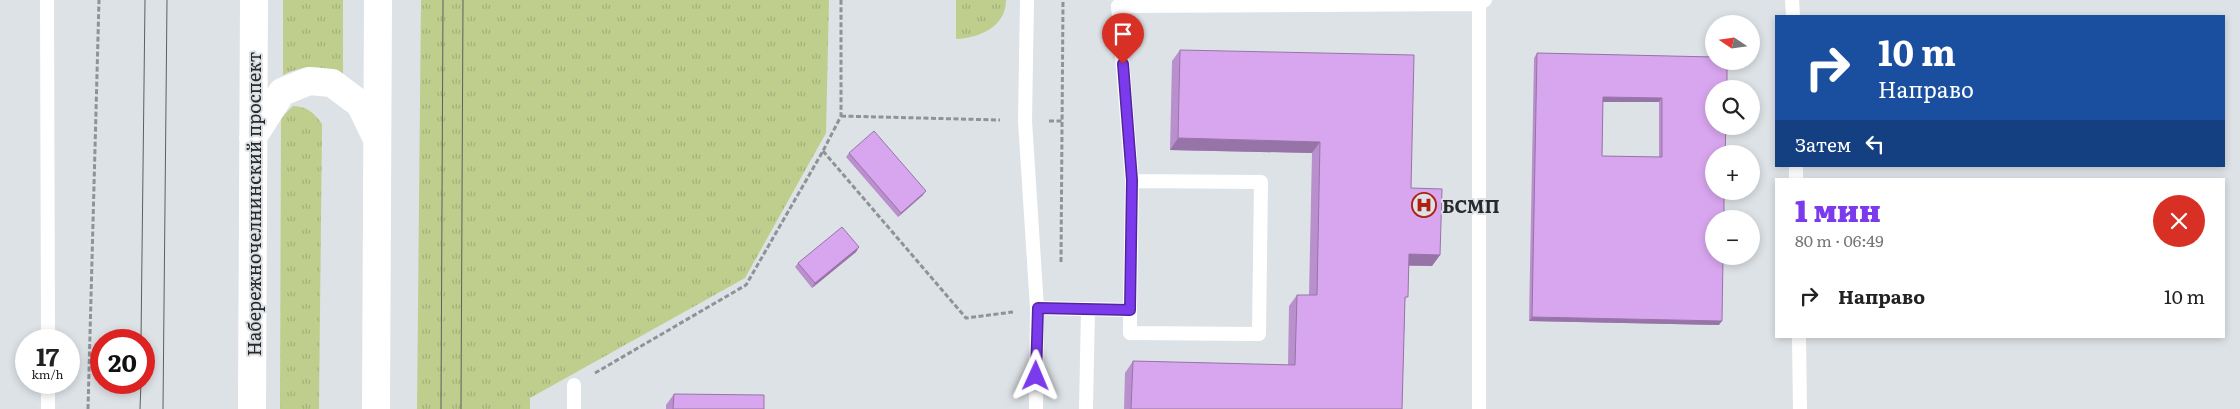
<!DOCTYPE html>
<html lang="ru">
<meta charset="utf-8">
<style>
:root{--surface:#fff;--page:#f2f2f2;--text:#222;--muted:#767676;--accent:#7c3aed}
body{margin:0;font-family:Literata,serif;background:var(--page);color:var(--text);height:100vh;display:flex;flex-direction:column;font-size:19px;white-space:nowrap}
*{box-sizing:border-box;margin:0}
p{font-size:16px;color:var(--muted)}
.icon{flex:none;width:28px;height:28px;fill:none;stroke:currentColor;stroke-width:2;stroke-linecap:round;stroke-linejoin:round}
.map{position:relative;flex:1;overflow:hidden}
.details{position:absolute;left:1775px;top:178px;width:450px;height:160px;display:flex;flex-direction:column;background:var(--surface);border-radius:0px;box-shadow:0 2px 8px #0003}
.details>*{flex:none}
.guide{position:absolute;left:1775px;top:15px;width:450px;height:152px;border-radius:0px;box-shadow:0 2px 8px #0003;background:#1a4fa0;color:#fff;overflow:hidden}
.needle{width:32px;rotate:283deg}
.fabs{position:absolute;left:1705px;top:15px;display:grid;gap:10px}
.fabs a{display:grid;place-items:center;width:55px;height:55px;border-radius:50%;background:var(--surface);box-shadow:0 2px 8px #0003;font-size:25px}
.speed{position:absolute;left:15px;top:329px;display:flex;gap:10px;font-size:25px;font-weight:700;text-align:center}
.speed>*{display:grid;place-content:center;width:65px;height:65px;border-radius:50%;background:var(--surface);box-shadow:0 2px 8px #0003;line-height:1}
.speed small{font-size:12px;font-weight:400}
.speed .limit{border:8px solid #d22;background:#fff;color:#111}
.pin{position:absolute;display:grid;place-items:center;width:42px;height:42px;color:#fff;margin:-51px -21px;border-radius:50% 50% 50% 0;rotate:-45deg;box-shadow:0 0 5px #0007}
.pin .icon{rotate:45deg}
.me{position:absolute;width:55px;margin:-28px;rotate:1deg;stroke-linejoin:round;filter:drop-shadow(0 0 4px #0008)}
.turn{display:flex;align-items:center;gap:18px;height:105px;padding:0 20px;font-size:22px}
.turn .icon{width:65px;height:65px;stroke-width:2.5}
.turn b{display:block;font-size:35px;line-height:42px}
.then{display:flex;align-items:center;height:48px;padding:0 20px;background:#0003;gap:10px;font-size:19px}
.round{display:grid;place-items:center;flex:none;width:52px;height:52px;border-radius:26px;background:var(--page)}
.overview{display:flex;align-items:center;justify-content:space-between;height:85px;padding:0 20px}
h1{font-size:30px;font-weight:800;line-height:38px;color:var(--accent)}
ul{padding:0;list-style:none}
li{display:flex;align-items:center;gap:15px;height:65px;padding:0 20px}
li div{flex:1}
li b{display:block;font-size:19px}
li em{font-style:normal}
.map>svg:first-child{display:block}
.grass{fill:url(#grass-tufts)}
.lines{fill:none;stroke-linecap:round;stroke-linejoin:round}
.path{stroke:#909396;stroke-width:3;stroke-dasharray:5 2.5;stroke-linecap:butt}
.lane{stroke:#fff;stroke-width:14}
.primary{stroke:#fff;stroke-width:28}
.tram{stroke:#5c5f61;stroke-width:1}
.wall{fill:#ba8fcd;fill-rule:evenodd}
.shaded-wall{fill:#9774a7}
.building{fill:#d8a6ee;stroke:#9774a7;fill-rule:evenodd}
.route-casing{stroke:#51269a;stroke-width:12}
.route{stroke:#7c3aed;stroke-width:9}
.labels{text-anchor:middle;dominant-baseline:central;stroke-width:4;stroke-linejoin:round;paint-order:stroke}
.street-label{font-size:18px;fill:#27292a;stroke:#dde2e6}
.poi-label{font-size:18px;font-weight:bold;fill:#27292a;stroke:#dde2e6;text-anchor:start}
</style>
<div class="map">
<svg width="2240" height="409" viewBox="0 0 2240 409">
<defs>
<pattern id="grass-tufts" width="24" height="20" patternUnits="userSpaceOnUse" patternTransform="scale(1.25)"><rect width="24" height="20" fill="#bfcd8d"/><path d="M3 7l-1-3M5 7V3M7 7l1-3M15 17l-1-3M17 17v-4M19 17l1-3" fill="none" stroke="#a4b07a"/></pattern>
</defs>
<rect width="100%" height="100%" fill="#dde2e6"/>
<path class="grass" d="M283 0H343V74C322 65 304 65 283 75Z
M421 0H829L826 133 745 278 530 398V409H417Z
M956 0H1006C1006 27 979 38 956 39Z
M293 106C308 107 313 112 322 124L319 409H280L281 118Z"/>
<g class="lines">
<path class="path" d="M841 116 1000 120
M1049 121H1062
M823 151 966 318 1013 312
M1061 262 1063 0
M595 373 746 285 823 151 841 116V0
M88 409 99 0"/>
<path class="lane" d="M47 0 48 340
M1027 0 1025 121 1037 308 1036 409
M1792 0 1793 16
M1796 166V179
M1037 308 1130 310 1132 181 1118 6 1479 4 1485 0
M1130 310V333L1259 334 1261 182 1132 181
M1799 336 1800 409
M48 382V409
M574 409V385
M1086 409 1088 309
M1479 409V4"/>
<path class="primary" d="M253 137 282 92 309 81 332 83 360 104 375 135
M252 409 254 0
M376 409 378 0"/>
<path class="tram" d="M141 340 145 0
M140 409 141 382
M163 409 167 0
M441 409 443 0
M461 409 463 0"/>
</g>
<path class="wall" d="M1180 50 1411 188 1440 255 1432 266H1409L1405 302 1402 409H1124L1125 373 1133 361 1288 365 1289 306 1297 295H1309L1312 153 1170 150 1172 61Z
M1537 53 1714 57 1719 325 1529 321 1534 58ZM1603 102H1659V157L1602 156Z
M849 153 923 195 898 217 846 157Z
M859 247 856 252 812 288 795 267 798 263Z
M674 394 764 409H666V405Z"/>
<path class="shaded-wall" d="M1603 97 1662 98 1659 102H1600Z
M1178 138 1320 142 1312 153 1170 150Z
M926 191 923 195 898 217 901 213Z
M859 247 856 252 812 288 815 283Z
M1409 254 1440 255 1432 266 1401 265Z
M1532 317 1722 321 1719 325 1529 321Z"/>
<path class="building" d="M1180 50 1414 55 1411 188 1442 189 1440 255 1409 254 1408 297H1405L1402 409H1131L1133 361 1295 365 1297 295H1317L1320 142 1178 138Z
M1537 53 1714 57V61H1727V89H1714V126H1726L1725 154H1714V191H1724V219H1714V256H1723L1722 321 1532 317ZM1603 97 1662 98V157L1602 156Z
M874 131 926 191 901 213 849 153Z
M842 227 859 247 815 283 798 263Z
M674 394 764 395V409H673Z"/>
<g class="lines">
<defs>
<path id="route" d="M1036 376 1038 308 1130 310 1132 180 1123 64"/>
</defs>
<use href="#route" class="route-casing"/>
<use href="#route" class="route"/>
</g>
<defs>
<symbol id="hospital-ring" viewBox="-11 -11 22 22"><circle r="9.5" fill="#dde2e6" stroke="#ae1f14" stroke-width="1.5"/><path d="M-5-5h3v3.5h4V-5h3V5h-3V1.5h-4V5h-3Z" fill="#ae1f14"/></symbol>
</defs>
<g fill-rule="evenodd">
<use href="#hospital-ring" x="1410" y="191" width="28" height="28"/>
</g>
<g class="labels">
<g class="street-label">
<text transform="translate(253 204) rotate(-90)">Набережночелнинский проспект</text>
</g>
<g class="poi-label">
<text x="1442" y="205">БСМП</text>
</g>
</g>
</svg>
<div class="fabs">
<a><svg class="needle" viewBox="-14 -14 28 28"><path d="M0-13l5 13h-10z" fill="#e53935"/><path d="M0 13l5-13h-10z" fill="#767676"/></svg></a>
<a><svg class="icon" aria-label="search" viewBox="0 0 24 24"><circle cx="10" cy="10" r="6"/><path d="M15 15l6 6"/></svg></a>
<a>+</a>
<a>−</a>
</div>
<div class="speed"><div>17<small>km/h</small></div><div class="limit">20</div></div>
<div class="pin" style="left:1123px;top:64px;background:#d93025"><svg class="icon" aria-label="arrive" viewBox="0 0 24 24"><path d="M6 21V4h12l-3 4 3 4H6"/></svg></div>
<svg class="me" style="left:1036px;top:376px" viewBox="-20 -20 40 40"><path d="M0-17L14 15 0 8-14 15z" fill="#7c3aed" stroke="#fff" stroke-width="4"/></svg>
<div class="guide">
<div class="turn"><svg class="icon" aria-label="right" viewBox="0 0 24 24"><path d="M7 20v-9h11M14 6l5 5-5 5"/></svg><div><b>10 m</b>Направо</div></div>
<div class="then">Затем<svg class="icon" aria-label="left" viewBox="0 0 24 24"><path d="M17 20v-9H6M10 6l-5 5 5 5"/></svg></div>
</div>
<section class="details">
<div class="overview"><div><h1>1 мин</h1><p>80 m · 06:49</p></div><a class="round" style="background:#d93025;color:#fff"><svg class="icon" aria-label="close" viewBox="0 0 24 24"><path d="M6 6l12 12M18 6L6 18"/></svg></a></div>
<ul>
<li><svg class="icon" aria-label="right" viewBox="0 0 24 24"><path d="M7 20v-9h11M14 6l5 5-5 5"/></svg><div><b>Направо</b></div><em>10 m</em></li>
</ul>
</section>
</div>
